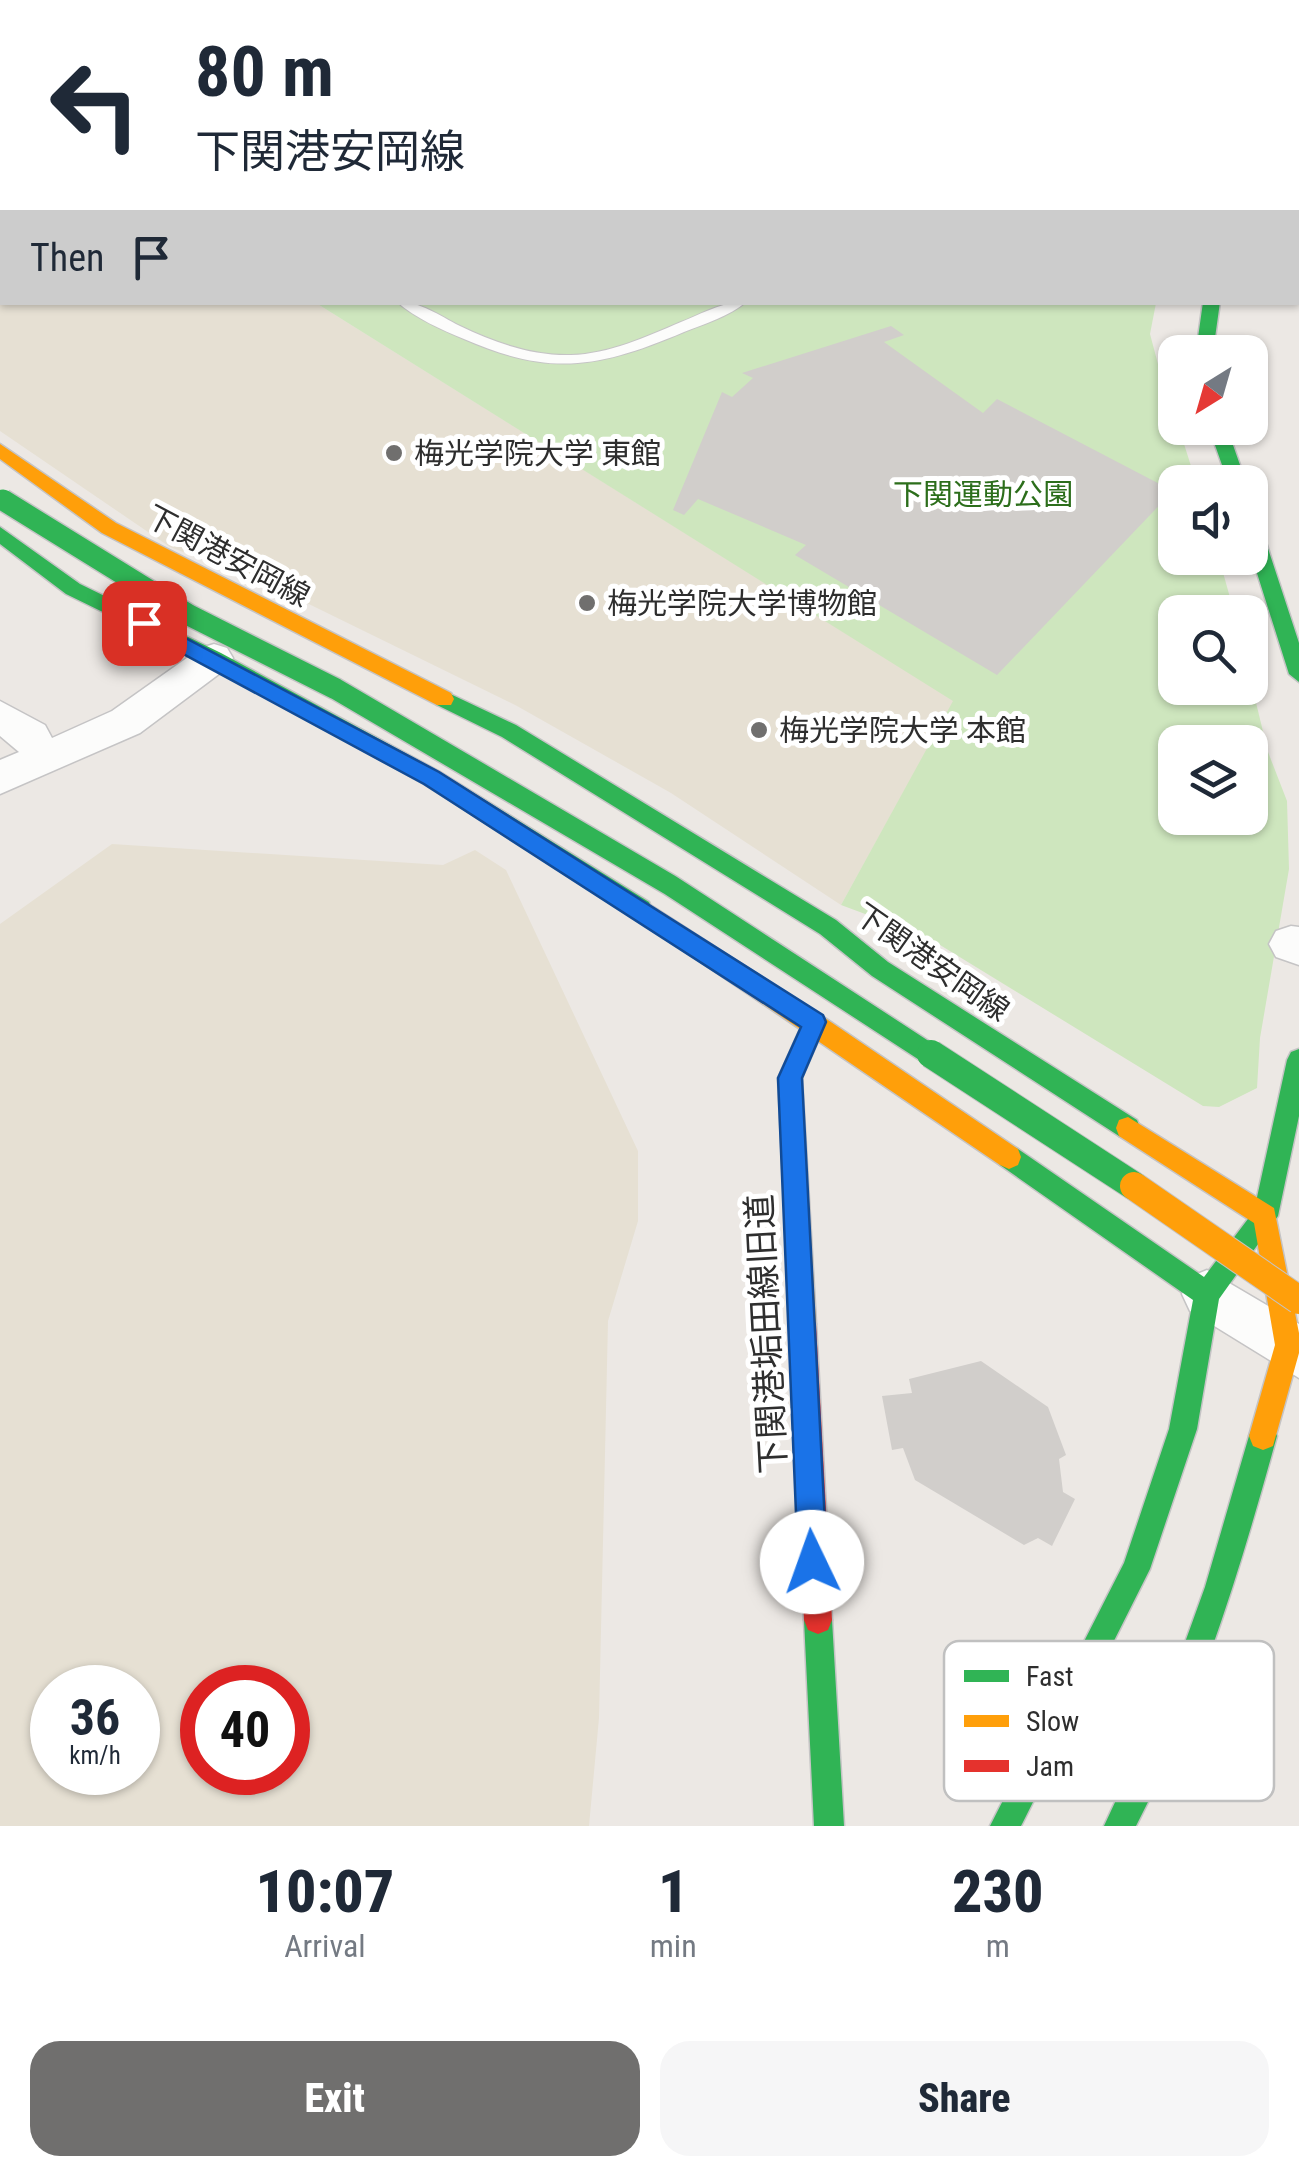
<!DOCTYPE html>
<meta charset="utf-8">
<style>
:root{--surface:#fff;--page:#f6f6f7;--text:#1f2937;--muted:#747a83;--accent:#706f6e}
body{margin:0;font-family:"Roboto Condensed","Noto Sans JP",sans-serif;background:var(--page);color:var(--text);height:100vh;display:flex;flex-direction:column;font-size:38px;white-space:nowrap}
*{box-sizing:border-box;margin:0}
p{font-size:32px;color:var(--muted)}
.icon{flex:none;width:55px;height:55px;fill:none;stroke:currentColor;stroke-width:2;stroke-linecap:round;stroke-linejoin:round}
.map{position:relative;height:1826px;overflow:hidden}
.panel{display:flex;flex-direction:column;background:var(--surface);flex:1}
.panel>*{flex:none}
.guide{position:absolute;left:0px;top:0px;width:1300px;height:305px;box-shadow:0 2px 8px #0004;background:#fff;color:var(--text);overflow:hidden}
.needle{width:65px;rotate:217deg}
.controls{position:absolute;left:1158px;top:335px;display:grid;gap:20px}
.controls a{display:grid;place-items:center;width:110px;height:110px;border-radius:20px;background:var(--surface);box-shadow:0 2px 8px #0004;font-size:50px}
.speed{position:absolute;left:30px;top:1665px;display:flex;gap:20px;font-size:50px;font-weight:700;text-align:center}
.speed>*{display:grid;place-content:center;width:130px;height:130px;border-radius:50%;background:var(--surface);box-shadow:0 2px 8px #0004;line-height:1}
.speed small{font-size:25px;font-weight:400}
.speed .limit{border:15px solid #d22;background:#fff;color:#111}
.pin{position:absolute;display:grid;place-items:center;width:85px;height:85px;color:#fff;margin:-42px;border-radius:20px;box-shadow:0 5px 15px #0006}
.me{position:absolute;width:110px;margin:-55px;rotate:357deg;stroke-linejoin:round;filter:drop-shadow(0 0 8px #0008)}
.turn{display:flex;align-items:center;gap:35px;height:210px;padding:0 30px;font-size:45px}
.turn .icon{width:130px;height:130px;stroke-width:2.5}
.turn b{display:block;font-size:70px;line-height:85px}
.then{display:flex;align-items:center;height:95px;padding:0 30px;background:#0003;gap:20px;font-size:38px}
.eta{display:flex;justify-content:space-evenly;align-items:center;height:170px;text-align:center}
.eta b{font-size:60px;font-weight:800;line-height:70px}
.action{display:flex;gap:20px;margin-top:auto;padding:20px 30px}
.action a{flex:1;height:115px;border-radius:30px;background:var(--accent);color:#fff;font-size:40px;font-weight:800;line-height:115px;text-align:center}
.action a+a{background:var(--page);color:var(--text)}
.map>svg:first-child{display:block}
.education{fill:#e6e0d3;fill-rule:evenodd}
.green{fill:#cee6be;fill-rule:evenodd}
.pitch{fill:#d9eabb}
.building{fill:#d1cecb}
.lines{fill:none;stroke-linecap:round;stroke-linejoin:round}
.lane-casing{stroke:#c5c4c5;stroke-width:2}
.street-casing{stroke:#c5c4c5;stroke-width:3}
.fast-casing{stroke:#c5c4c5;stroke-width:3}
.slow-casing{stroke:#c5c4c5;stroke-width:3}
.jam-casing{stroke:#c5c4c5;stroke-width:3}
.lane{fill:#fcfcfb;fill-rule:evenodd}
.street{fill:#fcfcfb;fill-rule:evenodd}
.fast{fill:#30b455;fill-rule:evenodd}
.slow{fill:#ff9f0a;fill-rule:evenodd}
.jam{fill:#e5322d;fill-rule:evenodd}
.fast-bridge-far1-casing{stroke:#c5c4c5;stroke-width:24;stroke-linecap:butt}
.fast-bridge-casing{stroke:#c5c4c5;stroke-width:30;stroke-linecap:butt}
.slow-bridge-casing{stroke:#c5c4c5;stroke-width:30;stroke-linecap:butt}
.fast-bridge-far1{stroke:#30b455;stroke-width:21}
.fast-bridge{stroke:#30b455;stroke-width:28}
.slow-bridge{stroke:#ff9f0a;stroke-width:28}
.route{fill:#1a73e8;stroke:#114b97;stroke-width:2.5}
.poi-dot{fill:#706f6e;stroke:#fff;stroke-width:4}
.labels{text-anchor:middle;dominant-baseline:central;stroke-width:10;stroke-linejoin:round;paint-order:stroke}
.poi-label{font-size:30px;fill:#2e2e2e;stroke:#fff;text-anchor:start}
.park-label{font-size:30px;fill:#2c6e1b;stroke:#fff}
.street-label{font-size:30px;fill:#2e2e2e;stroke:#fff}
.near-street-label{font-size:35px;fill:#2e2e2e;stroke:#fff}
.key{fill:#fff;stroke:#c0c0c0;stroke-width:2.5}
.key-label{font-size:28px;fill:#2e2e2e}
</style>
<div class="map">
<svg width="1299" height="1826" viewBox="0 0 1299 1826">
<rect width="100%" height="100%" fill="#ece8e4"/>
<path class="education" d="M0 114 2 302 316 303 954 701 841 905 671 793 517 706 270 585 170 547 0 431Z
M112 844 443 865 475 850 506 870 638 1151V1221L608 1321 599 1718 589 1826H0V924ZM52 1688H138V1772H52ZM202 1688H288V1772H202Z"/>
<path class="green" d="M39 0H1299V173L1298 2Z
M316 303H1156L1150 334 1175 428H1179L1196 482H1175V558H1219L1234 612H1175V688H1250V678L1268 752 1287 801 1289 869 1260 1038 1257 1088 1219 1107 1203 1106 927 937 841 905 953 701ZM1175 742H1250V818H1175Z"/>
<path class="pitch" d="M233 0H902L906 2H233Z"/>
<path class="building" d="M891 326 904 335 884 342 983 413 997 399 1173 491 997 675 795 555 806 545 698 499 684 515 673 510 722 392 732 397 753 378 742 373Z
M981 1361 1048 1407 1066 1455 1059 1459 1063 1492 1075 1499 1052 1546 1038 1538 1024 1545 915 1480 903 1448 892 1450 882 1396 912 1393 909 1379Z"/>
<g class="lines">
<defs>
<path id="lane" d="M2 23V32L0 33V24Z
M0 63 2 64V73L0 72Z
M1298 95H1299V104H1298Z
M397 302C422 302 438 315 460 326 495 343 532 356 571 355 609 354 646 337 681 322 704 313 721 302 746 302 730 316 704 324 684 332 599 368 551 377 464 339 442 330 415 318 397 302Z"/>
<path id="street" d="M214 644 227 648 233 658 227 668 140 733 0 794V760L19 752 0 736V701L45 725 52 738 112 711 201 648Z
M1291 926 1299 927V965L1276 957 1269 944 1276 931Z
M1207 1270 1299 1324V1378L1190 1311 1182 1294 1190 1277Z"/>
<path id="fast" d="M1203 302H1220L1213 352H1196Z
M1209 428H1227L1246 482H1228Z
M1250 514 1259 521 1299 643V682L1289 674 1250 551Z
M0 527 80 584 221 653 440 772 649 902 652 909 649 916H633L424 784 207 663 66 594 0 544Z
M444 691 516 725 836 920 888 962 1137 1120 1140 1128 1137 1136 1128 1139 1119 1136 872 976 820 934 502 737 437 705 434 699Z
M1299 1049V1116L1278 1216 1219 1299 1197 1429 1150 1569 1021 1826H990L1124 1563 1169 1429 1193 1300 1000 1165 997 1157 1000 1149 1009 1145 1018 1149 1204 1277 1254 1211 1287 1060 1291 1052Z
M1263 1422 1273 1426 1277 1436C1240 1570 1200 1702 1136 1826H1104L1170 1684 1205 1587 1249 1436 1253 1426Z
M818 1606 828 1610 832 1620 844 1826H814L804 1620 808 1610Z"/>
<path id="slow" d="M0 444 116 523 451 693 454 699 451 705H437L102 533 0 459Z
M641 899 822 1016 1018 1149 1021 1157 1018 1165 1009 1169 1000 1165 818 1041 802 1078 816 1324 812 1333 803 1337 794 1333 790 1324 778 1078 800 1029 633 916 630 909 633 902Z
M1128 1117 1274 1208 1299 1333V1353L1273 1446 1263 1450 1253 1446 1249 1436 1275 1345 1254 1223 1119 1136 1116 1128 1119 1120Z"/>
<path id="jam" d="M803 1311 812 1315 816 1324 832 1620 828 1630 818 1634 808 1630 804 1620 790 1324 794 1315Z"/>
</defs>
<use href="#lane" class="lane-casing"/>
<use href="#street" class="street-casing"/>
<use href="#fast" class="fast-casing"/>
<use href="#slow" class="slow-casing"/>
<use href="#jam" class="jam-casing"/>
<use href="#lane" class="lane"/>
<use href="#street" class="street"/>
<use href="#fast" class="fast"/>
<use href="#slow" class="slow"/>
<use href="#jam" class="jam"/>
<defs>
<path id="fast-bridge-far1" d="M3 500 189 615 336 689 670 885 934 1057"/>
<path id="fast-bridge" d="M931 1054 1134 1186"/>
<path id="slow-bridge" d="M1134 1186 1299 1300"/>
</defs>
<use href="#fast-bridge-far1" class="fast-bridge-far1-casing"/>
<use href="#fast-bridge" class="fast-bridge-casing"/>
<use href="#slow-bridge" class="slow-bridge-casing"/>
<use href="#fast-bridge-far1" class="fast-bridge-far1"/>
<use href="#fast-bridge" class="fast-bridge"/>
<use href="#slow-bridge" class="slow-bridge"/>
</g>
<path class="route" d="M144 616 439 772 823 1015 826 1022 802 1078 827 1562 822 1572 812 1576 802 1572 798 1562 778 1078 801 1027 424 784 137 629V618Z"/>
<g class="poi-dot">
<circle cx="394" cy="453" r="10"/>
<circle cx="587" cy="603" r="10"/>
<circle cx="759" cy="730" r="10"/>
</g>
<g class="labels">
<g class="poi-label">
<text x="414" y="453">梅光学院大学 東館</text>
<text x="607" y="603">梅光学院大学博物館</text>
<text x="779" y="730">梅光学院大学 本館</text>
</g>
<g class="park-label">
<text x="983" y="494">下関運動公園</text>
</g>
<g class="street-label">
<text transform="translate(228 556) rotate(28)">下関港安岡線</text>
<text transform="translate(932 962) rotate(35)">下関港安岡線</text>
</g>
<g class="near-street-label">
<text transform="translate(767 1334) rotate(-93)">下関港垢田線旧道</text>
</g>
</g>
<rect x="944" y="1641" width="330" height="160" rx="15" class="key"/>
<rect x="964" y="1670" width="45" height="12" fill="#30b455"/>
<rect x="964" y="1715" width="45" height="12" fill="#ff9f0a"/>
<rect x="964" y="1760" width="45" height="12" fill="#e5322d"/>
<g class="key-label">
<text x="1026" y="1686">Fast</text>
<text x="1026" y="1731">Slow</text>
<text x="1026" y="1776">Jam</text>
</g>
</svg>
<div class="controls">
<a><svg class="needle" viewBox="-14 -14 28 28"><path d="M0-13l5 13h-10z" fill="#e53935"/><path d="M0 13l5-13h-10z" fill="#747a83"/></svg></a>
<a><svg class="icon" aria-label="sound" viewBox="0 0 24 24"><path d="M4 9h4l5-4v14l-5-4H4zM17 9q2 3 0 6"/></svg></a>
<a><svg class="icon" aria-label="search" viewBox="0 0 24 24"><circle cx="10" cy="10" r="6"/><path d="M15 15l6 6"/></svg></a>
<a><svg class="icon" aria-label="layers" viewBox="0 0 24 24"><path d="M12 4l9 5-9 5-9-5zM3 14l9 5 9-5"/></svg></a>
</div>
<div class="speed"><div>36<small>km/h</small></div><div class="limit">40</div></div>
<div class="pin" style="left:144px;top:623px;background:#d93025"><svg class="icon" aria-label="arrive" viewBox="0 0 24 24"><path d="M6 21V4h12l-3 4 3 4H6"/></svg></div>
<svg class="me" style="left:812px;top:1562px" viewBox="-20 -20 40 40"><circle r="19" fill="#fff"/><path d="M0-13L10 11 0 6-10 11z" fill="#1a73e8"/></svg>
<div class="guide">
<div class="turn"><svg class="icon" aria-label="left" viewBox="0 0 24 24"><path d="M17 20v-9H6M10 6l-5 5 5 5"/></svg><div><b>80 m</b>下関港安岡線</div></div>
<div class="then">Then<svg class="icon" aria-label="arrive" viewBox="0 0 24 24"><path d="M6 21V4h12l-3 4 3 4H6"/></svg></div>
</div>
</div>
<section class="panel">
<div class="eta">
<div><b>10:07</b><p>Arrival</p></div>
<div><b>1</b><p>min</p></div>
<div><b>230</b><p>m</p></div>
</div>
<div class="action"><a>Exit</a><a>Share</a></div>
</section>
